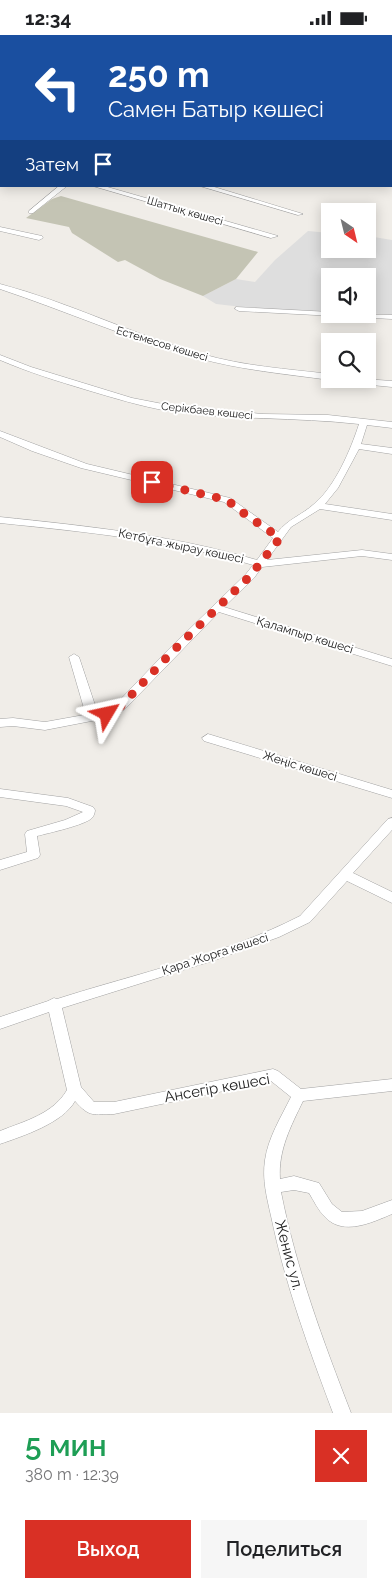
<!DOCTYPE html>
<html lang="ru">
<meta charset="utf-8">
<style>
:root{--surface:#fff;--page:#f6f6f6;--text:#202124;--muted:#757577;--accent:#d93025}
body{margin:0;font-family:Raleway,sans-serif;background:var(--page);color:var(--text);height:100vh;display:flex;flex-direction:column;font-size:19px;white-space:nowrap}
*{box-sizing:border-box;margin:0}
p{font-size:16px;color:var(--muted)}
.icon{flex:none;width:28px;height:28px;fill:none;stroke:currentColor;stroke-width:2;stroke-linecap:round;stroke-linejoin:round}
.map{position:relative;height:1378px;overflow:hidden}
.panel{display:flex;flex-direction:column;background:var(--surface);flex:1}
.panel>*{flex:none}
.guide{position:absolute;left:0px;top:0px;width:392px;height:152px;box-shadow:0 2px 12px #0003;background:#1a4fa0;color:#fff;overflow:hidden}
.needle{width:32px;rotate:145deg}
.fabs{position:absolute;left:321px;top:168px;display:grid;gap:10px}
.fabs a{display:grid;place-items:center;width:55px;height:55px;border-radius:0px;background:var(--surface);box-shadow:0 2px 12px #0003;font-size:25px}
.pin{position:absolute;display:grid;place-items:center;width:42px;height:42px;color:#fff;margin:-21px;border-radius:10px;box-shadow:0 2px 8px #0006}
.me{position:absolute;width:55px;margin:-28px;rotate:54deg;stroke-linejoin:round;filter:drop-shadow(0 0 4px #0008)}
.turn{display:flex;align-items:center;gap:18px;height:105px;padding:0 25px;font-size:22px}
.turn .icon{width:65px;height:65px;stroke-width:2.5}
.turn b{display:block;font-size:35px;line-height:42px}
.then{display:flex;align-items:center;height:48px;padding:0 25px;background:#0003;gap:10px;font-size:19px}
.round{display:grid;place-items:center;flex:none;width:52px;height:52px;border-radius:0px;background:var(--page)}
.overview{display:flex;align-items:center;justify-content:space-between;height:85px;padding:0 25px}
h1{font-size:30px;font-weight:600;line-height:38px;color:#1e9e55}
.button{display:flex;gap:10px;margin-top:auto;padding:10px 25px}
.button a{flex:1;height:58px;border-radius:0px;background:var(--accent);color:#fff;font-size:20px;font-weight:600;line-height:58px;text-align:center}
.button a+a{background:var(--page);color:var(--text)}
.status{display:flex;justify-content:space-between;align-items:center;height:35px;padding:0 25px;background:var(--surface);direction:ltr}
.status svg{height:14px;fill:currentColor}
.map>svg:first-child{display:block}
.residential{fill:#dedede}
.construction{fill:#c4c4b4}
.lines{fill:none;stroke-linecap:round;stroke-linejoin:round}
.minor-casing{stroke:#a2a2a2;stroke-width:1}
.secondary-casing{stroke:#646f10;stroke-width:2}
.minor{fill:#fff;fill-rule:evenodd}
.secondary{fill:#f1f4c2;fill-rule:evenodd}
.route{stroke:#d93025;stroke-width:9;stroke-dasharray:0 16.2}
.labels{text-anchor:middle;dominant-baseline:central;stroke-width:4;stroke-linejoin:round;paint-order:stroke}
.far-street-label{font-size:11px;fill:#212121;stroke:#fff}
.street-label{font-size:12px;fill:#212121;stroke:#fff}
.near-street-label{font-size:15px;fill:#212121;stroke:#fff}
</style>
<div class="status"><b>12:34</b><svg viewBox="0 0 49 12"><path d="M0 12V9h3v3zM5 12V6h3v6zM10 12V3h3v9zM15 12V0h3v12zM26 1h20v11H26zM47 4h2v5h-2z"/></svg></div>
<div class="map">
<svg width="392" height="1378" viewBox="0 0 392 1378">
<rect width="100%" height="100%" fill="#f0ede8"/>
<path class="residential" d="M308 196 330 198V214H368V201L392 205V280L368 278V241H330V277L242 272 216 269 203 261 236 244 255 247 275 225Z"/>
<path class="construction" d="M61 161 258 217 236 244 203 261 160 244 125 225 118 227 72 198 69 192 26 183 52 164Z"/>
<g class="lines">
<defs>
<path id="minor" d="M10 0H19L20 1H11Z
M392 0V4L391 5V1H390Z
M391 11H392V15H391Z
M391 59H392V63H391Z
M0 129H1V134H0Z
M59 151H67L33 178H29V176Z
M93 151H104L278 201 271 203Z
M200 151H211L303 179 298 180Z
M0 192 42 201 43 203 39 205 0 196Z
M0 249C69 267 133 300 202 319 243 331 287 334 330 339V344H333L330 345C286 339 241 335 198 323 131 305 66 276 0 254Z
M236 272 330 277V279L392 280V284L239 276 235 274Z
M0 320 31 332 132 363 168 370 263 379 328 380 392 387V393L367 390 361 409 392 413V419L359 414 338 453 325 469 392 479V485L320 474 291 492 267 525 362 515 392 519V525L362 521 262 532 254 543 224 572 392 624V631L219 577 124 675 107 683 45 695 13 691 0 692V684L13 683 45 687 84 680 83 670 69 622 74 619 79 622 95 670V677L104 676 116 669 168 615 246 539 253 530C170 505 86 497 0 488V482C87 491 172 500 257 525L273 503 224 467 81 433 32 416 0 402V396L87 429 230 463 278 497C288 484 302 480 314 469 335 452 351 414 359 389 296 382 232 385 168 376 140 371 114 363 87 355 57 346 28 337 0 325Z
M337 344H364L392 346V352L341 347Z
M208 699 392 755V763L204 706 202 703Z
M0 754 68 763 93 772 95 775C95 777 94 781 92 783 85 790 49 798 37 801L40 820 38 823 0 835V825L27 817 25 799 27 796 65 785 83 777 66 771 0 762Z
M392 783V795L353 838 392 857V868L347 846 310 887 279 902 215 925 62 973 81 1052 94 1067H114L273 1034 278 1036 301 1054 392 1044V1056L303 1066C291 1091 278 1115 280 1144L294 1141 319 1148 332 1169 342 1177 362 1176 392 1165V1179C371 1188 343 1201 325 1182 318 1175 314 1166 309 1158L294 1155 281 1157C296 1233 323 1306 351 1378H333C309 1314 285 1249 271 1181 267 1163 262 1145 265 1125 268 1103 281 1082 291 1062L271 1046 114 1079C93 1079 90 1083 75 1066 63 1088 23 1101 0 1109V1096C25 1086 53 1079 67 1055L49 977 0 994V982L48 966 54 963 57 964C138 938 224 920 300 881L388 784Z"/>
<path id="secondary" d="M351 0H363L364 1H352Z
M391 7H392V11H391Z"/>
</defs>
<use href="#minor" class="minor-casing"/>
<use href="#secondary" class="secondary-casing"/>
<use href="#minor" class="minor"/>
<use href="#secondary" class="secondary"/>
</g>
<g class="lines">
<path class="route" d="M107 679 120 672 172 617 250 541 280 503 246 480 227 465 152 447"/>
</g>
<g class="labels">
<g class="far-street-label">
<text transform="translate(185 176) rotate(16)">Шаттық көшесі</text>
<text transform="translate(162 309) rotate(17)">Естемесов көшесі</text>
<text transform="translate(207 376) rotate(6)">Серікбаев көшесі</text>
</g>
<g class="street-label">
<text transform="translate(181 511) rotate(12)">Кетбұға жырау көшесі</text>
<text transform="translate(305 600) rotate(17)">Қалампыр көшесі</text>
<text transform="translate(300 731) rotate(17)">Жеңіс көшесі</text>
<text transform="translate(215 919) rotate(-18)">Қара Жорға көшесі</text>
</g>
<g class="near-street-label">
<text transform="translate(217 1053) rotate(-10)">Ансегір көшесі</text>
<text transform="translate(289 1220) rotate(75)">Женис ул.</text>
</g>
</g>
</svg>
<div class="fabs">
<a><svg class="needle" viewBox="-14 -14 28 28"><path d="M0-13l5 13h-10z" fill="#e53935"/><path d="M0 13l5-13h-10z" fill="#757577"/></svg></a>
<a><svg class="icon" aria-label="sound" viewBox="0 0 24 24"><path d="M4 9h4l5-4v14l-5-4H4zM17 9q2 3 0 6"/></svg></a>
<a><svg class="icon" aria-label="search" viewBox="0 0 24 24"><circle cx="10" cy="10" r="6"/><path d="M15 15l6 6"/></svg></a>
</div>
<div class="pin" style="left:152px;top:447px;background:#d93025"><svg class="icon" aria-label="arrive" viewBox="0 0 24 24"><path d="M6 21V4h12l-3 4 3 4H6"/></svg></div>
<svg class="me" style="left:107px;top:679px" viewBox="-20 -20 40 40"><path d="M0-17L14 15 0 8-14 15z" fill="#d93025" stroke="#fff" stroke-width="4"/></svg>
<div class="guide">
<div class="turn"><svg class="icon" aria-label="left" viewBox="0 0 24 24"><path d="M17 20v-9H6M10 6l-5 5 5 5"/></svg><div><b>250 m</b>Самен Батыр көшесі</div></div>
<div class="then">Затем<svg class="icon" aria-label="arrive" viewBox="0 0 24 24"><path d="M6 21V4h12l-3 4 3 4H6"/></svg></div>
</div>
</div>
<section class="panel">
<div class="overview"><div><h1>5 мин</h1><p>380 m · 12:39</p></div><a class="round" style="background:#d93025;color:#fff"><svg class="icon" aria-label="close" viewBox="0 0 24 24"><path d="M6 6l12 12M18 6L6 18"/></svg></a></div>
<div class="button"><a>Выход</a><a>Поделиться</a></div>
</section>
